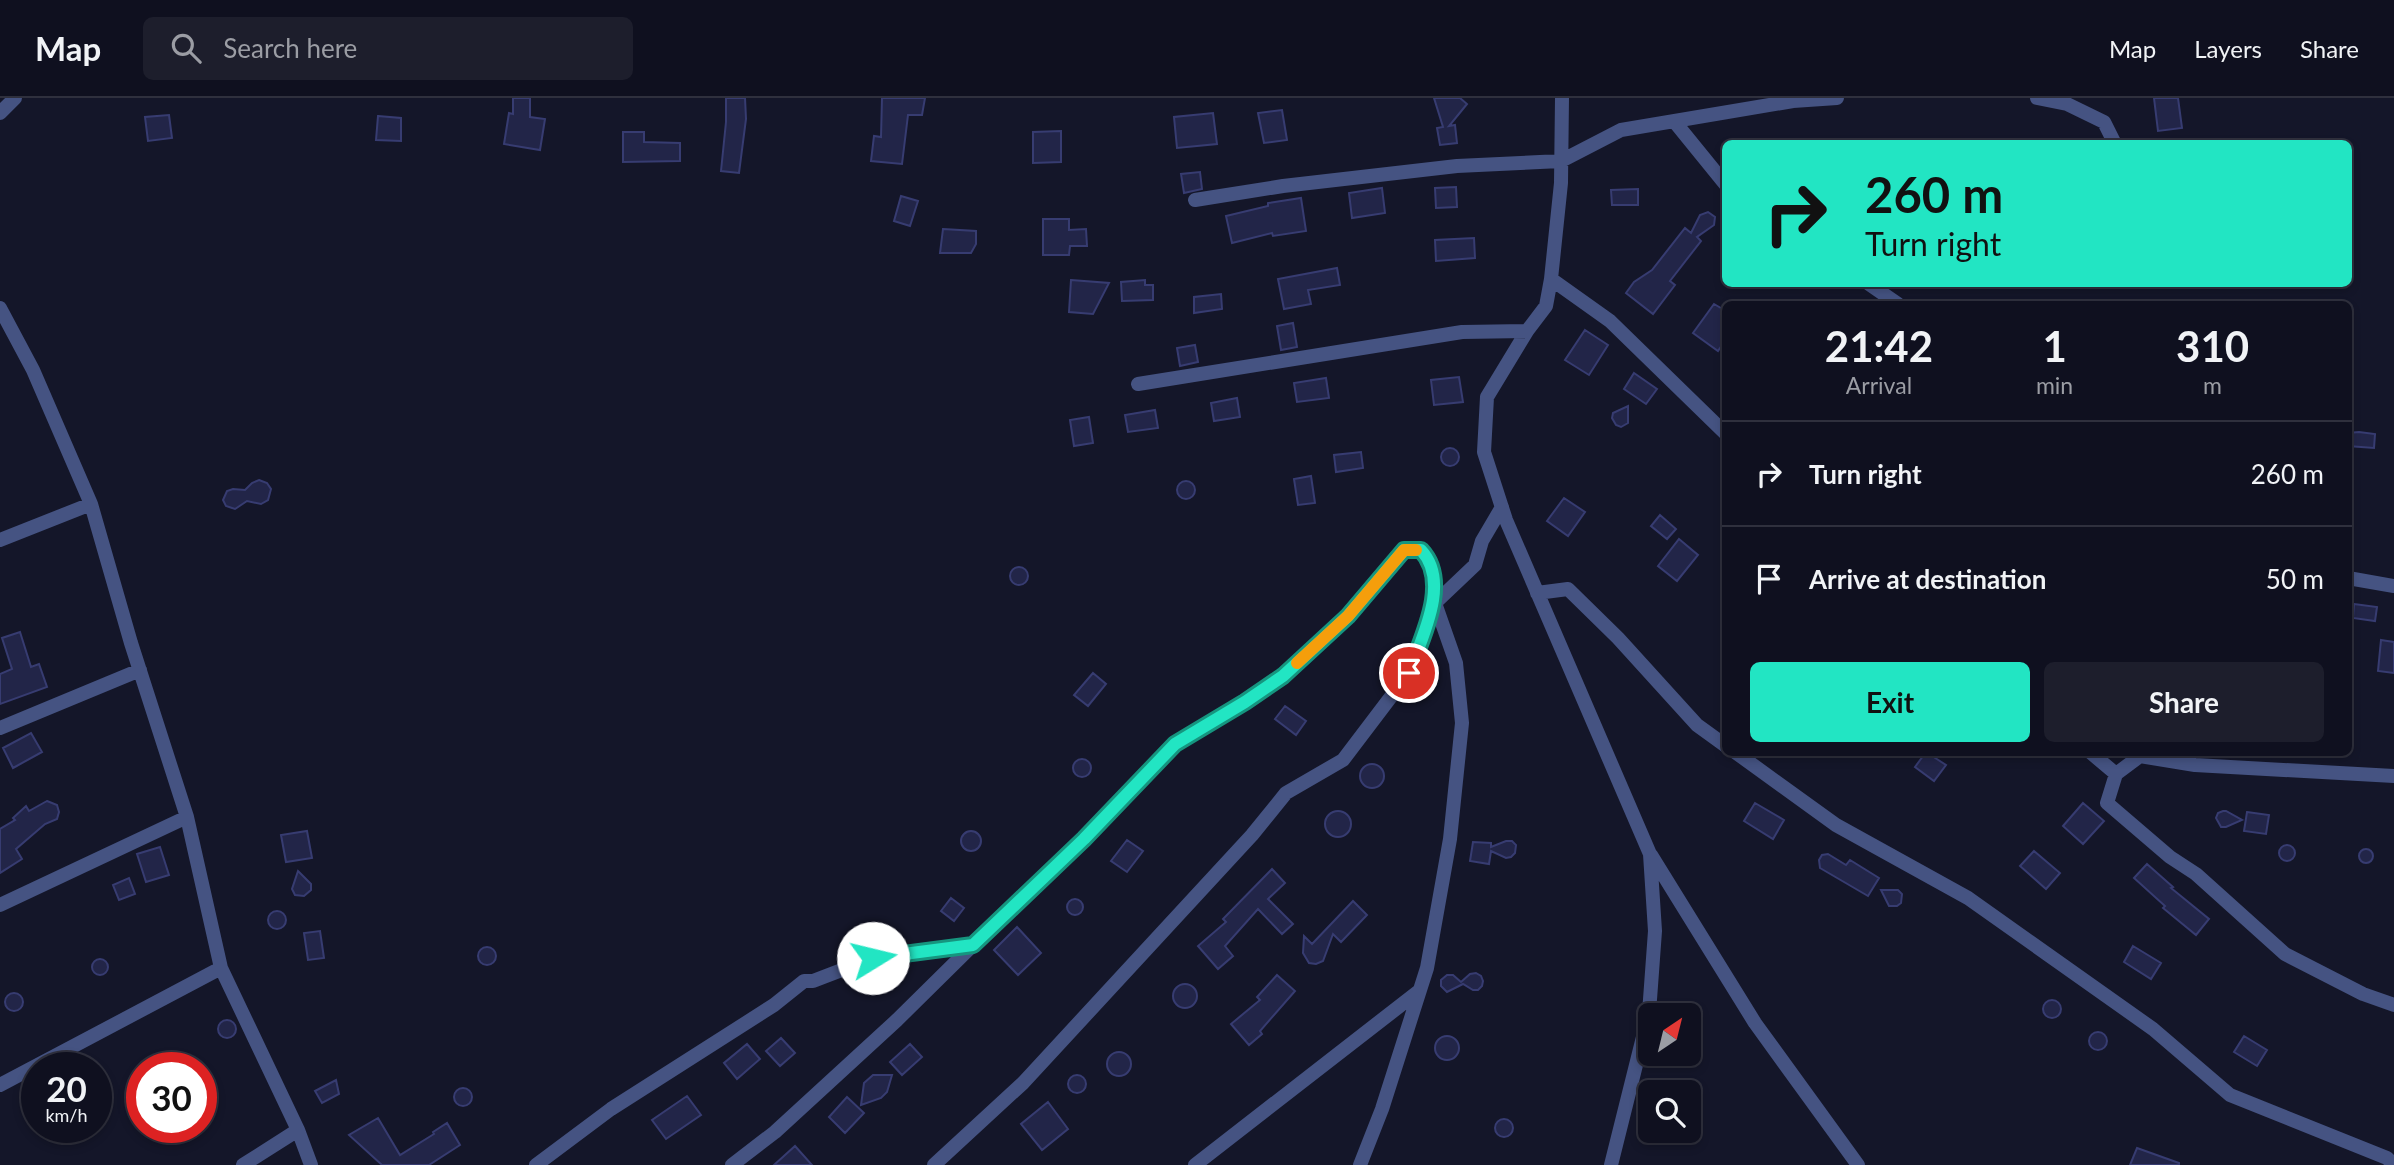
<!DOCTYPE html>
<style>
:root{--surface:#0f101f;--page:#1d1e2c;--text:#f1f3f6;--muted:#9b9da4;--line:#2f303d;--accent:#22e5c3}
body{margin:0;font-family:Lato,sans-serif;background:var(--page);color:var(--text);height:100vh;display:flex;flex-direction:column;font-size:26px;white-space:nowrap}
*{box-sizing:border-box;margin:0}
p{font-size:23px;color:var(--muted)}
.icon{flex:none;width:38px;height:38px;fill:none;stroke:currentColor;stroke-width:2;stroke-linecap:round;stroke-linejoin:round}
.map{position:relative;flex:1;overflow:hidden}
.drawer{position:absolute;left:1722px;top:203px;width:630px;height:455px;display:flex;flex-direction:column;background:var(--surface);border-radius:10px;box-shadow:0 4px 10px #0003,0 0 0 2px var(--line)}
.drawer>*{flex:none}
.top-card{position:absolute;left:1722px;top:42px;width:630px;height:147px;border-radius:10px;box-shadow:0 4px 10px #0003,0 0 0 2px var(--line);background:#22e5c3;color:#111;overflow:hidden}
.needle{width:46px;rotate:35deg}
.controls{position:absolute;left:1638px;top:905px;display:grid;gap:14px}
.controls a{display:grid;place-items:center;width:63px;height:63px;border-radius:10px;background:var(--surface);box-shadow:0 4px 10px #0003,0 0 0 2px var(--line);font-size:35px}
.speed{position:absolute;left:21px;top:954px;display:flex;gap:14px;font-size:35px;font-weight:700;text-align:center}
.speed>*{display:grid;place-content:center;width:91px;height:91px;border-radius:50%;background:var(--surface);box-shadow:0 4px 10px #0003,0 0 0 2px var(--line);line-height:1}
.speed small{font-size:18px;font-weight:400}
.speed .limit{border:10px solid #d22;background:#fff;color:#111}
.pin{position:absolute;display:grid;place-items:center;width:60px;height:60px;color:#fff;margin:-30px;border:4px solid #fff;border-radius:50%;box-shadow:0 2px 7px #0007}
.me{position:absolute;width:77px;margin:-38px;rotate:81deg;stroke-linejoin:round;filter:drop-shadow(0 0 5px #0008)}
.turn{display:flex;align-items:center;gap:24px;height:147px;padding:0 28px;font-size:32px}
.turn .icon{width:91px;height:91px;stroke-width:2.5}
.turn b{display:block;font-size:49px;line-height:60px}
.eta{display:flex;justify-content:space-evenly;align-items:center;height:119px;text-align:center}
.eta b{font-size:42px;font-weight:700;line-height:49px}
.cta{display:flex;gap:14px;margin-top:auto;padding:14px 28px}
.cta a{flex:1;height:80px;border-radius:10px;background:var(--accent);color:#111;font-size:28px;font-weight:700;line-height:80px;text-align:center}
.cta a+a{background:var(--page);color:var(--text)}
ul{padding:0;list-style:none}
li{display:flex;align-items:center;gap:21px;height:105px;padding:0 28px;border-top:2px solid var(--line)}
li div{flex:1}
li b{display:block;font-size:26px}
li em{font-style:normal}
header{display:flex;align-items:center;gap:42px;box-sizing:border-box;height:98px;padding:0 35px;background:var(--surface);border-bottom:2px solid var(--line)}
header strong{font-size:33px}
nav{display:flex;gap:38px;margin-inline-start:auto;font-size:24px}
.search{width:490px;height:63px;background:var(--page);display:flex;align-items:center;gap:18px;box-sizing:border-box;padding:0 24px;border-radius:10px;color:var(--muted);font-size:26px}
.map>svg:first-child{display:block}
.building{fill:#222548;stroke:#373c71;stroke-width:2}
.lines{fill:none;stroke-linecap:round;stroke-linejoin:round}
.street{stroke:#455382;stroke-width:14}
.route-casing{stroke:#16957f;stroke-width:18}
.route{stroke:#22e5c3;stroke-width:12}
.slow{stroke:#f59e0b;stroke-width:12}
</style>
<header>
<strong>Map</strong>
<div class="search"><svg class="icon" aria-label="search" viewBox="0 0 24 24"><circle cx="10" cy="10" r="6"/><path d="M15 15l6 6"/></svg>Search here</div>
<nav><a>Map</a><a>Layers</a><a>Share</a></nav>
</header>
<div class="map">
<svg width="2394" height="1067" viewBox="0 0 2394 1067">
<rect width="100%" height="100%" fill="#141629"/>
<path class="building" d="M513 0H530V19L545 21 540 52 504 46 509 15 513 16Z
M726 0H745L746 21 739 75 721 73 726 24Z
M882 0H925L922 17H908L902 66 871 63 874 38 881 39Z
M1434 0H1460L1467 6 1449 28 1455 27 1457 45 1440 47 1437 30 1443 29Z
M2154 0H2178L2182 30 2158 33Z
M1282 12 1287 42 1264 45 1258 15Z
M1213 15 1217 46 1177 50 1174 19Z
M169 17 172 40 148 43 145 19Z
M378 18 401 20V43L376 42Z
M1061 33V64L1033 65V34Z
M623 34H644V44L680 45V63L623 64Z
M1200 74 1202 91 1184 95 1181 76Z
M1456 89 1457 109 1436 110 1435 90Z
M1382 90 1385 115 1352 120 1349 95Z
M1638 91V107H1612L1611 92Z
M901 98 918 103 910 128 894 123Z
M1301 100 1306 133 1273 138 1272 135 1232 145 1226 118 1268 108V105Z
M1708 114 1715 119 1714 127 1697 139 1701 143 1670 183 1675 187 1653 216 1626 195 1634 184 1652 172 1685 130 1691 135 1700 117Z
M1043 121H1069V132L1086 131 1087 148H1070L1069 157H1043Z
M943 131 976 133V146L971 155H940Z
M1474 140 1475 160 1436 163 1435 142Z
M1337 170 1340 187 1308 192 1311 206 1284 211 1278 181Z
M1071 182 1109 185 1093 216 1069 214Z
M1145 182V187H1153V202L1122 203 1121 184Z
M1221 196 1222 211 1194 215V199Z
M1714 206 1726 213V241L1718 253 1693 235Z
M1293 225 1297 249 1281 252 1277 228Z
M1585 232 1608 247 1589 277 1565 262Z
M1195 247 1198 264 1180 268 1177 250Z
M1634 275 1657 291 1646 306 1624 291Z
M1459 279 1463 304 1434 307 1431 282Z
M1326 280 1329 300 1297 304 1294 285Z
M1237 300 1240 319 1214 323 1211 305Z
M1628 308V325L1621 329 1616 327 1612 320 1613 315Z
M1155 312 1158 330 1128 334 1125 317Z
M1089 319 1093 345 1074 348 1070 322Z
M2359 334 2375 336 2374 350 2348 348V335Z
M1441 359a9 9 0 1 1 18 0a9 9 0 1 1-18 0Z
M1361 354 1363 370 1336 374 1334 357Z
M1311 378 1315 405 1298 407 1294 381Z
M259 382 267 385 271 391 268 402 261 406 247 403 235 411 226 408 223 402 227 393 233 391 245 392 252 385Z
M1177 392a9 9 0 1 1 18 0a9 9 0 1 1-18 0Z
M1564 400 1585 414 1568 438 1547 423Z
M1660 417 1676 431 1667 441 1651 428Z
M1679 441 1698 457 1677 483 1658 468Z
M1010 478a9 9 0 1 1 18 0a9 9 0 1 1-18 0Z
M2354 506 2377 509 2375 523 2353 520Z
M20 534 31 569 39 566 47 589 0 606V576L12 571 2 540Z
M2381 542 2394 544V575L2378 573Z
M1093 575 1106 586 1088 608 1074 597Z
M1285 608 1306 623 1296 637 1275 621Z
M31 635 42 654 13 670 3 650Z
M1926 654 1946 667 1934 683 1915 669Z
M1073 670a9 9 0 1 1 18 0a9 9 0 1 1-18 0Z
M1360 678a12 12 0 1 1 24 0a12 12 0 1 1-24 0Z
M47 703 57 707 59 714 57 721 45 726 16 751 22 761 0 775V731L15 722 13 720 26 708 29 713Z
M1755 705 1784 722 1773 741 1744 723Z
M2083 705 2104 723 2083 746 2063 728Z
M2223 713H2226L2242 722 2226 729H2221L2216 720 2218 715Z
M1325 726a13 13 0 1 1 26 0a13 13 0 1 1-26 0Z
M2247 714 2269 717 2266 736 2244 733Z
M961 743a10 10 0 1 1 20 0a10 10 0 1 1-20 0Z
M307 733 312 760 286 764 281 737Z
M1127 742 1143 753 1127 774 1111 763Z
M1506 743H1512L1516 747 1515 755 1511 759 1506 760 1491 753 1489 766 1470 763 1473 744 1491 745V749Z
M2279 755a8 8 0 1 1 16 0a8 8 0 1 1-16 0Z
M160 749 169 777 146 784 137 756Z
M2359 758a7 7 0 1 1 14 0a7 7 0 1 1-14 0Z
M2034 753 2060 775 2046 791 2020 768Z
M1828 756 1846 767 1850 762 1879 780 1868 798 1820 770 1819 762 1822 757Z
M2147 766 2173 789 2171 790 2209 821 2196 837 2163 810 2165 808 2134 780Z
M1272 771 1285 785 1268 801 1293 826 1282 836 1258 811 1225 848 1233 858 1218 871 1198 848 1226 824 1223 821Z
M298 773 311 786V792L304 798 295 797 292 791Z
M129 780 135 796 119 802 113 787Z
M1881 792H1898L1902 796 1901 805 1897 808H1889Z
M951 800 964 810 954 823 941 813Z
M1067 809a8 8 0 1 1 16 0a8 8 0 1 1-16 0Z
M1353 803 1367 817 1341 844 1333 836 1323 863 1316 866 1309 865 1303 855 1304 838 1312 846Z
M268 822a9 9 0 1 1 18 0a9 9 0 1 1-18 0Z
M1017 829 1041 855 1018 877 994 852Z
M320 833 324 860 308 862 304 835Z
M2133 848 2161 865 2151 881 2124 864Z
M478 858a9 9 0 1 1 18 0a9 9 0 1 1-18 0Z
M92 869a8 8 0 1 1 16 0a8 8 0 1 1-16 0Z
M1476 875 1481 878 1483 883 1482 888 1478 892H1473L1463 886 1447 894 1441 888V882L1447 877H1453L1461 884 1470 876Z
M1277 877 1295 893 1260 933 1262 936 1249 947 1231 926 1260 902 1257 899Z
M1173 898a12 12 0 1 1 24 0a12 12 0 1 1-24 0Z
M5 904a9 9 0 1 1 18 0a9 9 0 1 1-18 0Z
M2043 911a9 9 0 1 1 18 0a9 9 0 1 1-18 0Z
M218 931a9 9 0 1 1 18 0a9 9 0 1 1-18 0Z
M2089 943a9 9 0 1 1 18 0a9 9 0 1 1-18 0Z
M1435 950a12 12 0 1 1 24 0a12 12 0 1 1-24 0Z
M2244 938 2267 952 2257 968 2234 954Z
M781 940 795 955 780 968 766 953Z
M747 946 760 961 737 981 724 965Z
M910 946 922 959 902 977 890 964Z
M1107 966a12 12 0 1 1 24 0a12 12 0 1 1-24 0Z
M873 977H892L887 994 881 1000 861 1007 864 985Z
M1068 986a9 9 0 1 1 18 0a9 9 0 1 1-18 0Z
M336 982 339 996 322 1005 315 993Z
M454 999a9 9 0 1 1 18 0a9 9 0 1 1-18 0Z
M687 998 701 1017 666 1041 652 1022Z
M847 999 864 1015 845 1035 829 1019Z
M1048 1004 1068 1031 1042 1052 1021 1026Z
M378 1020 400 1057 434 1036 433 1034 447 1025 460 1047 429 1067H382L349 1037Z
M1495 1030a9 9 0 1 1 18 0a9 9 0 1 1-18 0Z
M795 1048 812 1067H774Z
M2137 1050 2179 1065V1067H2130Z"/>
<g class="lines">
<path class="street" d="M1562 0 1561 85 1551 181 1546 208 1527 233 1487 299 1484 354 1506 422 1650 756 1655 833 1649 915 1611 1067
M2037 0 2067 6 2104 24 2115 46
M0 15 15 0
M1674 23 1726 87
M1195 102 1283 88 1457 68 1561 63 1621 32 1793 3 1837 0
M1551 181 1610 223 1726 336
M1869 186 1898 206
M0 210 33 272 91 406 131 545 187 719 221 870 298 1032 311 1067
M1138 286 1462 234 1527 233
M0 442 91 406
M2348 480 2394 488
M1537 495 1568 491 1618 540 1697 627 1726 648
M0 630 140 572
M1735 654 1836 727 1968 800 2153 931 2230 997 2387 1060 2394 1067
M2090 654 2116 676 2107 705 2170 759 2196 776 2285 856 2363 896 2394 907
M2116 676 2140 658 2195 667 2394 678
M1651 757 1755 925 1858 1067
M0 807 187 719
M0 987 221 870
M243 1067 298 1032
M536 1067 611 1011 774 907 804 883H813L873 860 973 847 897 922 775 1034 732 1067
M934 1067 1023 985 1252 737 1286 695 1343 662 1409 575 1435 505 1430 462 1421 452H1404L1348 518 1284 577 1245 604 1175 646 1085 741 973 847
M1195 1067 1419 893
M1360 1067 1382 1011 1427 870 1450 741 1462 625 1456 565 1435 505 1475 467 1482 443 1502 409"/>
</g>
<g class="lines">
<defs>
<path id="route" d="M873 860 973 847 1084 741 1175 646 1245 604 1283 578 1348 518 1404 452H1421C1451 484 1422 539 1409 575"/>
</defs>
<use href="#route" class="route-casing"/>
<use href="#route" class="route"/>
<path class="slow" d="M1297 565 1348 518 1404 452H1416"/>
</g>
</svg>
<div class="controls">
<a><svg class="needle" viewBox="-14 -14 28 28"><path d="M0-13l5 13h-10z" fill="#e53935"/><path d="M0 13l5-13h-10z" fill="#9b9da4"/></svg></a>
<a><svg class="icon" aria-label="search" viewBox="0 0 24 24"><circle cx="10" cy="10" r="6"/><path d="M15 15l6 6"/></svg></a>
</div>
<div class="speed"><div>20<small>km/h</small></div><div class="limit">30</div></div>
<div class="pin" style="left:1409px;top:575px;background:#d93025"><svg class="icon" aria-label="arrive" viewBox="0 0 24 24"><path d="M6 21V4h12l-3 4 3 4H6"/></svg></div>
<svg class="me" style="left:873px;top:860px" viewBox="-20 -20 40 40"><circle r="19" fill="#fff"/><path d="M0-13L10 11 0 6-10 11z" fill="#22e5c3"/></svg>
<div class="top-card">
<div class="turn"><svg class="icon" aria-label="right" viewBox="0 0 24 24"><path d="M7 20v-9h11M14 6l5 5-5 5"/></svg><div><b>260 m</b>Turn right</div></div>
</div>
<section class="drawer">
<div class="eta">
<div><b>21:42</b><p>Arrival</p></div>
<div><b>1</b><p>min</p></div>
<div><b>310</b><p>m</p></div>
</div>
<ul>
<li><svg class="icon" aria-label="right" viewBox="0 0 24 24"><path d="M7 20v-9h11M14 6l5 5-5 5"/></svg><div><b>Turn right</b></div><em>260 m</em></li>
<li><svg class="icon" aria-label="arrive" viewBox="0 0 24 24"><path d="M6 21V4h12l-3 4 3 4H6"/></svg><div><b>Arrive at destination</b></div><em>50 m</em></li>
</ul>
<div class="cta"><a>Exit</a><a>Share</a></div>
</section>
</div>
